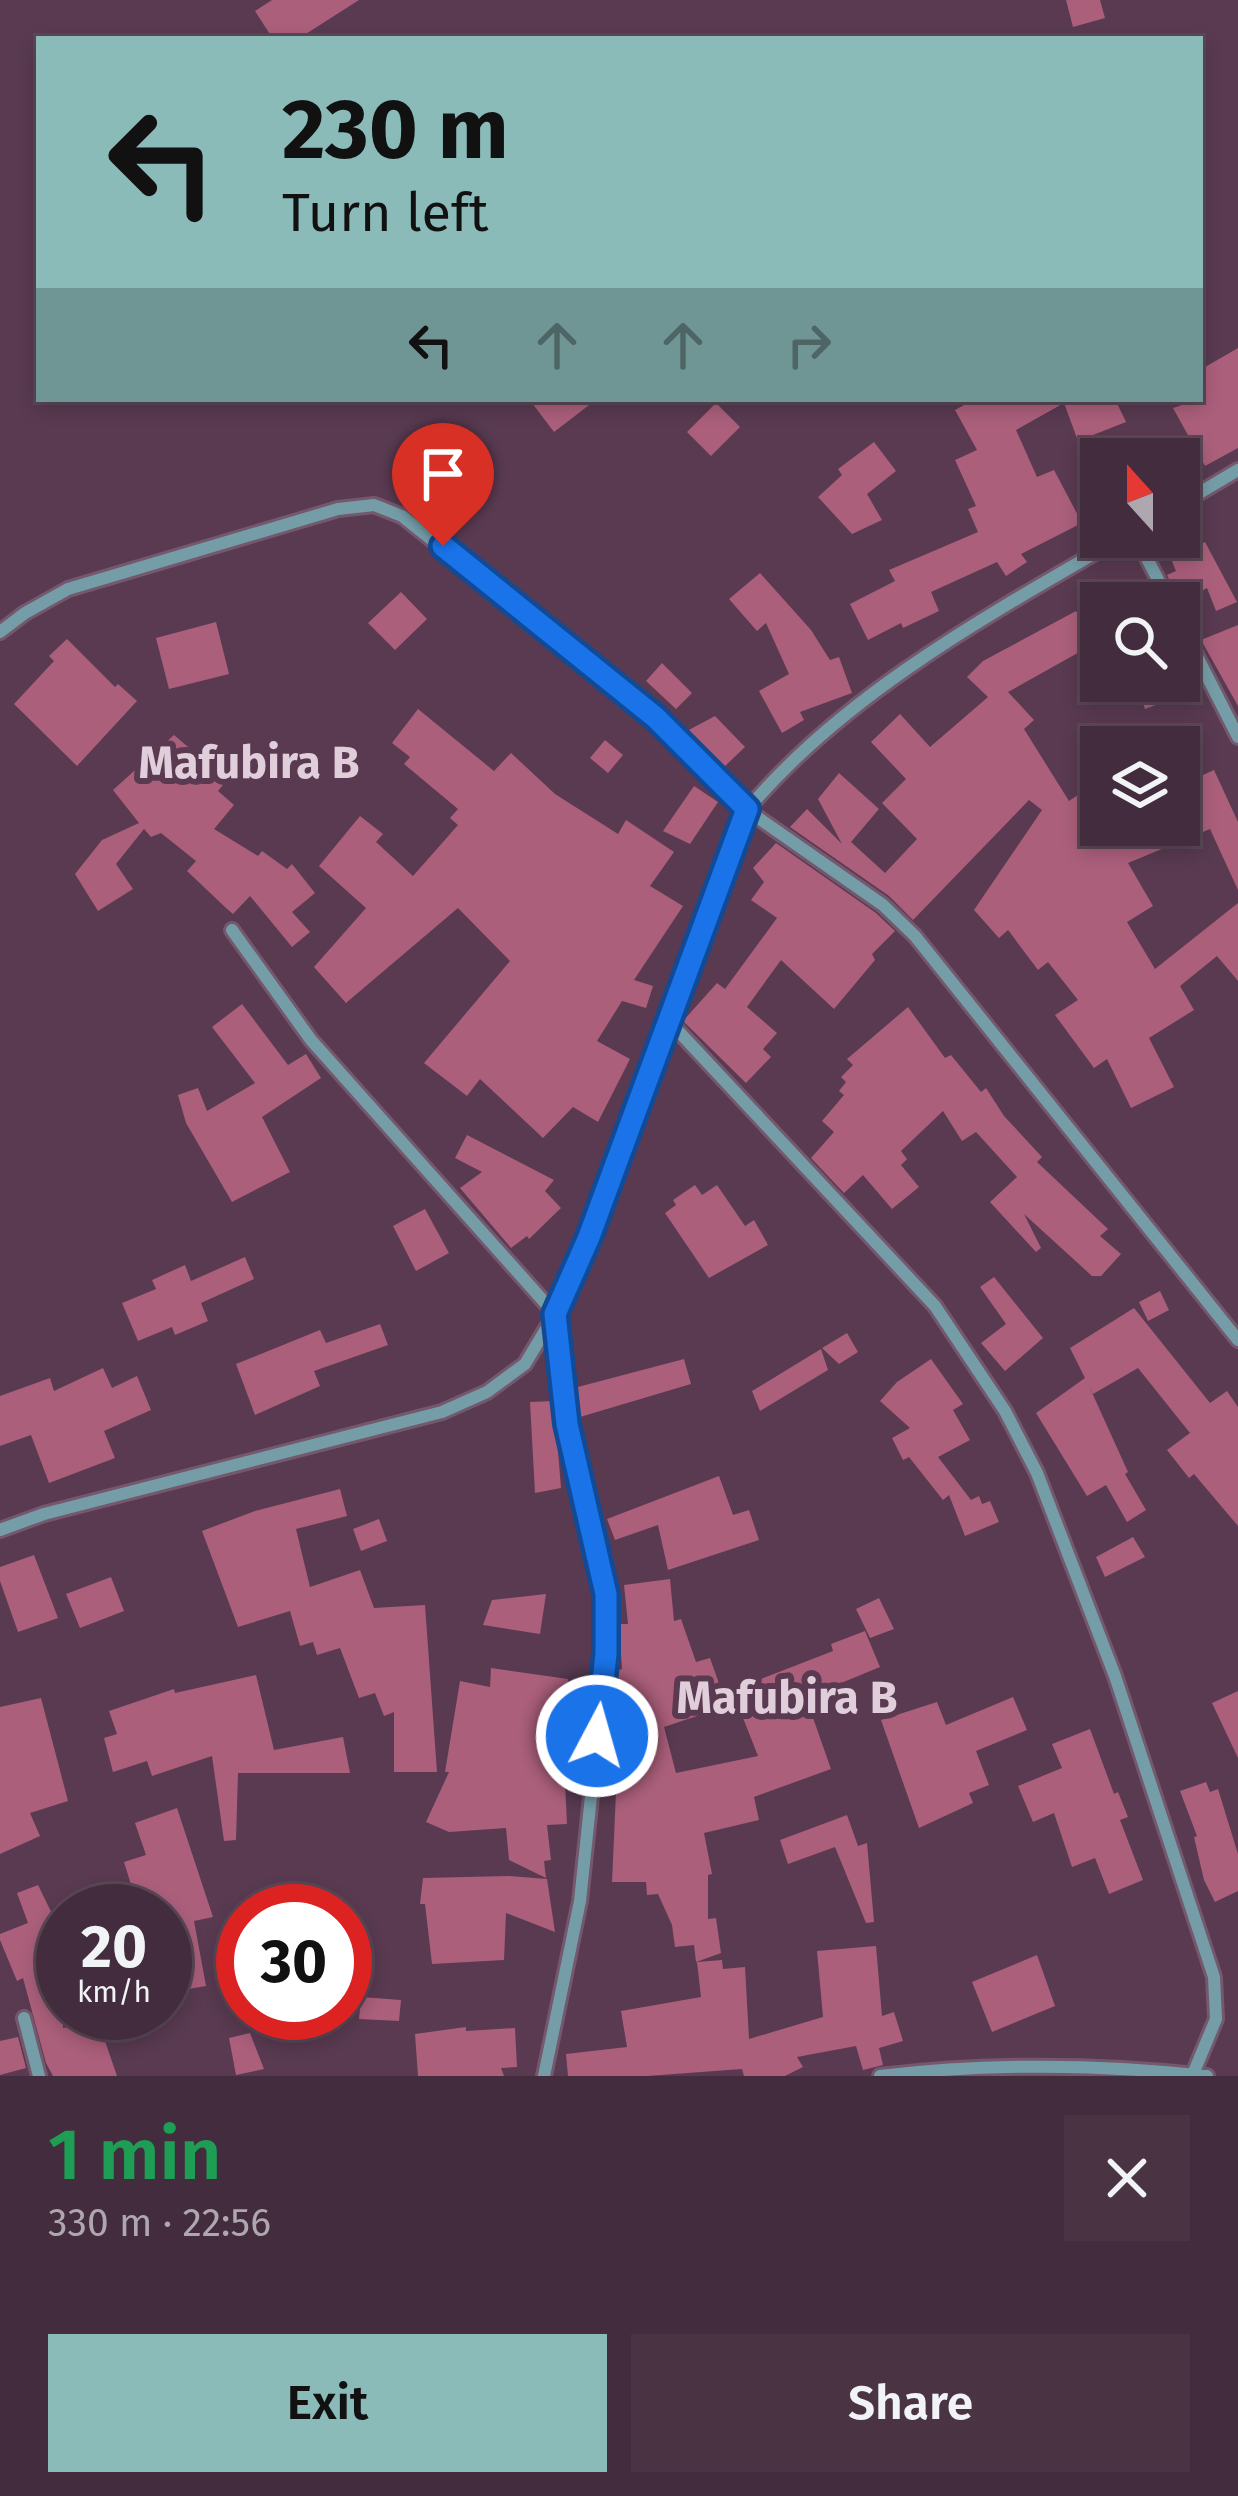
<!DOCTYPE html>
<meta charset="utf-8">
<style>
:root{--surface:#432c3d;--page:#4a3444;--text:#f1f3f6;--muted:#afa7b0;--line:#5b4857;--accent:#8bbbb9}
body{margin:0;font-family:"Fira Sans",sans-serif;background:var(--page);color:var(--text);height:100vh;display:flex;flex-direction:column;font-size:45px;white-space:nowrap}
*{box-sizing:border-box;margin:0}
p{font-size:39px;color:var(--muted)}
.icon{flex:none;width:66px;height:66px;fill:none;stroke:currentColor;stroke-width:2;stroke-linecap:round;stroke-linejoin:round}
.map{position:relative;height:2076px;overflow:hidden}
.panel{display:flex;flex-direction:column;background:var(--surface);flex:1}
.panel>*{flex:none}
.guide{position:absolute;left:36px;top:36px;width:1167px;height:366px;border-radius:0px;box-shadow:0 6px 18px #0003,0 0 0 3px var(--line);background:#8bbbb9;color:#111;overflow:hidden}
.needle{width:78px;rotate:339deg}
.tools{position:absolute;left:1080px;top:438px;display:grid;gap:24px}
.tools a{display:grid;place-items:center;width:120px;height:120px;border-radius:0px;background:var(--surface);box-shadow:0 6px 18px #0003,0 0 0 3px var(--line);font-size:60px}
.speed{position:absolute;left:36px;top:1884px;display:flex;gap:24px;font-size:60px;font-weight:700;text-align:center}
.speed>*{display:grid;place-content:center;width:156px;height:156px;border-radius:50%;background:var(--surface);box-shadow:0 6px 18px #0003,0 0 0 3px var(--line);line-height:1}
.speed small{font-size:30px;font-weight:400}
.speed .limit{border:18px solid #d22;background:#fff;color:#111}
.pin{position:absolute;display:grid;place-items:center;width:102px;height:102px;color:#fff;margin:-123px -51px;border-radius:50% 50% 50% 0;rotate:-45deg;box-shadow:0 0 12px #0007}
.pin .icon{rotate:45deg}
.me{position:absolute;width:132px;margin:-66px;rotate:6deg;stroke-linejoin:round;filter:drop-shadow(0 0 9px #0008)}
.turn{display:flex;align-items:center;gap:42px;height:252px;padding:0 48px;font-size:54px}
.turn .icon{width:156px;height:156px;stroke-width:2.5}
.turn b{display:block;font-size:84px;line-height:102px}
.lanes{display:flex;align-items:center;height:114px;padding:0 48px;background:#0003;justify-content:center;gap:60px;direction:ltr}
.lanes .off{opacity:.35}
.round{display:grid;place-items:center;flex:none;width:126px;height:126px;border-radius:0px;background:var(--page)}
.head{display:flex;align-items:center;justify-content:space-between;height:204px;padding:0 48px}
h1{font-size:72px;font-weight:600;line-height:90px;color:#1e9e55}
.primary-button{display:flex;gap:24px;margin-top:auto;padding:24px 48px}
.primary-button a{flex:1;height:138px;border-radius:0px;background:var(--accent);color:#111;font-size:48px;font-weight:600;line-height:138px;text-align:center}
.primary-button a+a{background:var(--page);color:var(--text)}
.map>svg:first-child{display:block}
.building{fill:#ab5f7b}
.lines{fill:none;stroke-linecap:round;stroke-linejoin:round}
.minor-casing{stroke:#74586d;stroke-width:18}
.minor{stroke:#759da8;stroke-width:12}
.route-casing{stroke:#114b97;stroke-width:30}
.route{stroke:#1a73e8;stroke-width:21}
.labels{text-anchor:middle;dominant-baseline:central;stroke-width:12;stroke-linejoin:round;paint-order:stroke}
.quarter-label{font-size:45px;font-weight:bold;fill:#e1cedb;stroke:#593a51}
</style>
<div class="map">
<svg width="1238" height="2076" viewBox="0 0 1238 2076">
<rect width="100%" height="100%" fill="#593a51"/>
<path class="building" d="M272 0H359L298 39H273L255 11Z
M1066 0H1100L1105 18 1073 27Z
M1238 348V448L1205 466 1173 408 1200 399V370Z
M529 399H597L554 432Z
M975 399H1115L1126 422 1078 441 1064 403 1016 430 1037 477 1054 470 1082 523 1021 554 1027 562 1006 576 997 562 931 592 939 611 903 628 901 623 868 640 850 604 895 581 889 570 978 532 968 509 976 506 955 460 977 450 955 410Z
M716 403 740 427 711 456 687 432Z
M874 442 896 471 867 494 882 520 852 534 818 497 842 475 838 469Z
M1205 542 1237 602 1216 611 1207 588 1180 603 1167 575 1176 571 1171 559Z
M760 573 811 630 830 660 839 657 852 693 800 712 804 720 782 733 759 691 789 674 766 623 757 631 729 599Z
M1148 583 1158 603H1104Z
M401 592 427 619 395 650 368 623Z
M1101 604V640L1008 692 1034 720 1024 729 1069 801 1101 779V825H1179V786L1214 770 1238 822V890L1210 829 1128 863 1153 906 1127 922 1155 969 1238 903V981L1217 956 1180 986 1194 1010 1149 1038 1174 1087 1131 1108 1107 1059 1094 1068 1055 1015 1078 1000 1048 962 1038 970 1008 930 999 938 974 910 1042 810 1029 800 913 920 889 896 790 827 807 809 842 844 818 799 839 773 879 809 851 842 885 873 917 839 882 803 906 779 871 742 900 714 930 747 988 697 967 677 983 661 1076 611 1078 615Z
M216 622 229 674 169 689 156 638Z
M1238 625V706L1201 640Z
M67 639 115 687 118 684 137 701 77 766 14 704 54 661 49 656Z
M662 663 692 693 676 709 646 681Z
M1135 681H1166L1174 698 1145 709Z
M418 709 494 771 511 753 555 794 618 834 626 820 674 852 650 886 683 906 634 980 653 986 646 1008 622 1001 597 1041 630 1059 598 1122 573 1107 543 1138 480 1079 467 1096 424 1063 510 961 458 908 346 1003 314 967 366 908 319 866 360 816 383 834 376 842 413 876 458 825 450 818 458 809 404 764 410 757 392 743Z
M715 716 745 747 722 769 685 732Z
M174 735 227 780 218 791 234 805 214 829 258 856 262 851 287 869 292 864 315 893 292 912 310 932 292 947 250 896 233 914 226 908 187 871 196 861 161 833 151 837 144 829 116 864 133 889 98 911 75 874 102 840 139 823 113 790Z
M605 740 623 755 608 773 590 758Z
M694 786 718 802 690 844 663 831Z
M776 843 876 913 895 931 872 954 875 960 834 1009 781 960 747 1007 777 1033 763 1049 771 1057 746 1083 683 1021 717 983 725 989 777 918 751 900 764 882 753 868Z
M242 1004 288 1065 306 1054 321 1078 262 1117 290 1172 232 1202 186 1123 178 1095 198 1088 207 1111 255 1083 212 1027Z
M908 1007 945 1058 951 1055 981 1092 986 1088 1004 1116 1042 1157 1037 1162 1108 1229 1100 1236 1121 1254 1101 1276H1092L1024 1214 1041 1248 1036 1252 990 1202 1017 1177 976 1132 962 1141 943 1111 901 1151 907 1159 901 1165 919 1187 892 1209 863 1175 844 1193 811 1158 834 1132 822 1121 844 1095 839 1091 846 1082 841 1077 853 1065 847 1059Z
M467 1135 554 1180 545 1191 561 1208 529 1239 527 1236 511 1248 460 1188 482 1172 455 1158Z
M695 1185 702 1195 717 1185 745 1226 754 1220 768 1245 709 1278 665 1213 676 1205 673 1200Z
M425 1209 449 1253 416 1271 393 1226Z
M245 1257 254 1279 201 1303 208 1321 175 1335 172 1327 138 1341 122 1303 156 1289 152 1280 185 1265 191 1281Z
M994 1277 1043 1338 1005 1371 981 1343 1006 1324 980 1287Z
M1160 1291 1169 1310 1148 1321 1139 1302Z
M1134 1308 1210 1403 1227 1391 1238 1407V1526L1194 1474 1189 1478 1167 1450 1190 1433 1138 1368 1093 1394 1089 1386 1128 1472 1125 1474 1146 1510 1127 1522 1106 1485 1087 1496 1036 1413 1085 1378 1070 1348Z
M380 1324 388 1345 314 1371 320 1386 255 1415 236 1364 320 1330 326 1343Z
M847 1333 858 1352 839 1364 822 1348Z
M821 1349 828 1370 760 1411 752 1391Z
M684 1359 691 1384 580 1417 574 1388Z
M931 1359 963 1404 953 1410 970 1440 938 1457 971 1500 979 1496 982 1504 990 1501 999 1522 965 1536 949 1495 943 1500 909 1457 903 1460 892 1438 910 1428 880 1401 897 1382Z
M103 1368 112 1388 137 1376 151 1410 104 1431 115 1458 49 1483 31 1435 0 1446V1396L50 1378 54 1391Z
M554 1401 561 1488 535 1493 530 1402Z
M719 1476 733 1515 749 1510 759 1540 668 1570 658 1525 615 1540 607 1519Z
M340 1489 347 1516 296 1529 310 1587 360 1570 374 1608 425 1605 437 1772H394V1712L384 1716 375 1693 359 1698 340 1648 317 1655 313 1642 300 1646 290 1611 238 1627 202 1531 255 1511Z
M379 1519 387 1541 361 1551 353 1529Z
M1133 1537 1145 1557 1105 1577 1096 1557Z
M34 1555 58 1618 18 1632 0 1581V1567Z
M111 1577 124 1611 80 1628 66 1594Z
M670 1579 674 1621 681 1619 696 1662 710 1658 727 1706 664 1727 676 1773 758 1756 732 1690 833 1651 831 1644 865 1631 880 1667 812 1695 818 1712 812 1715 831 1769 754 1797 759 1820 704 1833 712 1874 708 1875V1919L716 1918 721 1953 696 1962 694 1945 675 1947 672 1925 658 1894 647 1895 646 1882H612L617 1770H627L612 1694 619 1693 615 1671 622 1669 619 1624H628L624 1585Z
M546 1594 540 1634 483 1625 492 1600Z
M879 1598 894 1629 870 1638 856 1609Z
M491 1668 568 1679 559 1783H565L567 1824 547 1825 551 1860 544 1861 546 1878 509 1860 506 1828 449 1832 426 1822 449 1772H445L460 1681 490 1687Z
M256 1675 274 1750 343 1737 350 1773H238L236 1840 224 1841 212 1756 152 1776 147 1761 113 1772 104 1738 117 1734 109 1711 174 1689 175 1693Z
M1238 1691V1758L1212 1703Z
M1013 1697 1027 1730 976 1751 989 1785 969 1793 973 1803 919 1828 881 1720 937 1702 946 1725Z
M41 1698 68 1801 30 1813 40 1836 0 1854V1707Z
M1090 1729 1114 1794 1118 1792 1128 1817 1120 1820 1143 1880 1109 1894 1095 1858 1072 1867 1054 1813 1033 1822 1018 1786 1062 1768 1052 1744Z
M1206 1782 1210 1792 1218 1789 1238 1854V1891L1215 1902 1204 1880 1194 1837 1197 1836 1180 1791Z
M177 1808 213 1917 194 1921 206 1986 165 1993V1911H79L132 1888 124 1862 146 1855 135 1823Z
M847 1815 858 1846 867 1843 874 1922 866 1923 835 1847 788 1864 780 1840Z
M509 1876 547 1879 555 1932 506 1913 504 1960 432 1964 425 1904H420L423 1878Z
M38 1885 63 1936V2028L88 2023 92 2040 104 2038 117 2076H53L46 2063 23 1978 17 1981 0 1940V1934L28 1923 17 1893Z
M876 1946 882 2016 894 2012 903 2041 879 2048 883 2065 863 2070 856 2046 797 2057 803 2067 785 2076H744L742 2069 647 2076H568L566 2054 627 2047 621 2011 701 1997 697 1962 722 1960 723 1969 745 1967 749 2039 823 2017 817 1951Z
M1037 1955 1055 2006 992 2032 972 1982Z
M361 1997 401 2000 399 2021 359 2019Z
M466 2027V2031L515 2028 517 2067 501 2068 504 2076H418L415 2034Z
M250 2033 264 2069 236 2075 229 2038Z
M18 2037 26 2068 0 2075V2041Z"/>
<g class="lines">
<defs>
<path id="minor" d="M1179 505 1238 470
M1136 537 1170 603
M1179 621 1238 737
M0 632 25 613 68 589 338 509 374 505 402 516 655 717 747 810 883 905 915 936 1238 1340
M232 930 311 1040 555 1314 567 1424 606 1594V1654L580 1901 544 2076
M667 1019 935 1306 1005 1411 1037 1473 1115 1676 1214 1977 1216 2019 1193 2074
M0 1530 44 1514 442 1412 487 1392 525 1364 555 1314 589 1237 747 810C846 692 992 613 1123 537
M24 2018 39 2076
M880 2076C989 2063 1098 2064 1207 2076"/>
</defs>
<use href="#minor" class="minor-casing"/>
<use href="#minor" class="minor"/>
</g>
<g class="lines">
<defs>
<path id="route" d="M443 546 655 717 747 809 589 1237 555 1314 567 1424 606 1594V1654L597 1736"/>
</defs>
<use href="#route" class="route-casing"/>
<use href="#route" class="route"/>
</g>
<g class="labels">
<g class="quarter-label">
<text x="249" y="763">Mafubira B</text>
<text x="787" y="1698">Mafubira B</text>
</g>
</g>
</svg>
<div class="tools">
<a><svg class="needle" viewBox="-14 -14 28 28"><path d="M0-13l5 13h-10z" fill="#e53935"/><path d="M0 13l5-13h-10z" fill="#afa7b0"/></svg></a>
<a><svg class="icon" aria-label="search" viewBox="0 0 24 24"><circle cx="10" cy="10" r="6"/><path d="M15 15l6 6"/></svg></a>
<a><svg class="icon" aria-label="layers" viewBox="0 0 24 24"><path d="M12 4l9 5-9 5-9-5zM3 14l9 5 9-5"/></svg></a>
</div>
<div class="speed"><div>20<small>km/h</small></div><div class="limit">30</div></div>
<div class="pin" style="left:443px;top:546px;background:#d93025"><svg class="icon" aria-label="arrive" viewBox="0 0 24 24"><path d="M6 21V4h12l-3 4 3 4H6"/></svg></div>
<svg class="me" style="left:597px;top:1736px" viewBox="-20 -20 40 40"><circle r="17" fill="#1a73e8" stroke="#fff" stroke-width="3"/><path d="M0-11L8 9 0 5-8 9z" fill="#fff"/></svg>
<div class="guide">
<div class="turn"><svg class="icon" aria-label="left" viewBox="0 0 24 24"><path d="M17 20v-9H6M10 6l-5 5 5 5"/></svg><div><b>230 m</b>Turn left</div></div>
<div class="lanes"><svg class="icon" aria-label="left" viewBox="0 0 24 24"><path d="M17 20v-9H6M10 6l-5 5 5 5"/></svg><svg class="icon off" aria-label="ahead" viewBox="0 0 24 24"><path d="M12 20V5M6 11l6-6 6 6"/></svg><svg class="icon off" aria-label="ahead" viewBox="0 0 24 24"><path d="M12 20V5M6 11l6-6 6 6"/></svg><svg class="icon off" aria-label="right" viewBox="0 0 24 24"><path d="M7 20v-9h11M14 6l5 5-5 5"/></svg></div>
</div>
</div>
<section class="panel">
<div class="head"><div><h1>1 min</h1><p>330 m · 22:56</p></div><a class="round"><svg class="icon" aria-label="close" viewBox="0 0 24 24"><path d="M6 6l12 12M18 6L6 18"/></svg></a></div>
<div class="primary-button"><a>Exit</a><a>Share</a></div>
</section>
